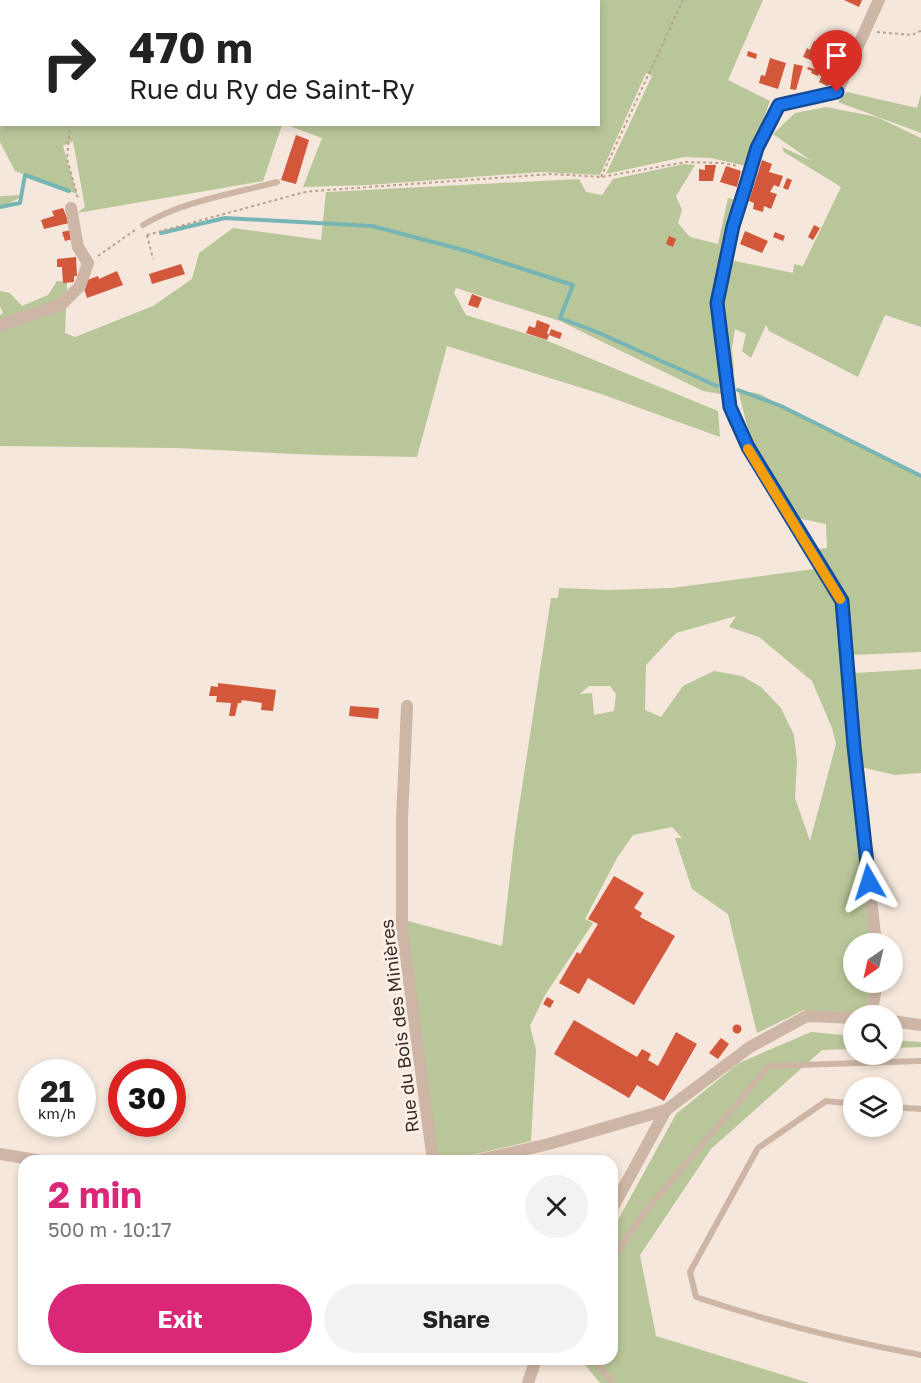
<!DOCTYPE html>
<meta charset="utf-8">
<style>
:root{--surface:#fff;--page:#f2f2f2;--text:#222;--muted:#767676;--accent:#db2777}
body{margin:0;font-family:"Golos Text",sans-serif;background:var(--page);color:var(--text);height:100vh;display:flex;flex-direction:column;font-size:22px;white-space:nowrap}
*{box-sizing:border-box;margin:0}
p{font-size:20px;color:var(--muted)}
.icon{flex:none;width:33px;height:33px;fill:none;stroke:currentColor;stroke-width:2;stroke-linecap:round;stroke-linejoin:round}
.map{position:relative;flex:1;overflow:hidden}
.panel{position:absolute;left:18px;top:1155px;width:600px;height:210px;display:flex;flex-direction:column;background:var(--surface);border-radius:18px;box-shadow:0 3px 9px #0003}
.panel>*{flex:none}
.banner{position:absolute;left:0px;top:0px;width:600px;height:126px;box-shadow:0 3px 9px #0003;background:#fff;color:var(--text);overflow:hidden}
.needle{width:39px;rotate:214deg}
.buttons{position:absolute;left:843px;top:933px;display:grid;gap:12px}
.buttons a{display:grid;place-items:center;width:60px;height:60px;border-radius:50%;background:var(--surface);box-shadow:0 3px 9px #0003;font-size:30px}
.speed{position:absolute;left:18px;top:1059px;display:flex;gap:12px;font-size:30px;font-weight:700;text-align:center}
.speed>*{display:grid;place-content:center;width:78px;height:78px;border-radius:50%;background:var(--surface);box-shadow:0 3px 9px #0003;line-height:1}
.speed small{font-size:15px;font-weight:400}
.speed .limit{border:9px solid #d22;background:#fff;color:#111}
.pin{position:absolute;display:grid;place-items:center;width:51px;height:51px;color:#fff;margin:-62px -26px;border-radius:50% 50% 50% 0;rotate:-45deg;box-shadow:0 0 6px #0007}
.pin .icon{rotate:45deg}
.me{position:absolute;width:66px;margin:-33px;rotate:354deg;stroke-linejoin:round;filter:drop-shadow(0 0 4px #0008)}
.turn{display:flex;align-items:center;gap:21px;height:126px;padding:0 30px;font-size:27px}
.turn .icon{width:78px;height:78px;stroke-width:2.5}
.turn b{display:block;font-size:42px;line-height:51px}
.round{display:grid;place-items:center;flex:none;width:63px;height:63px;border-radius:32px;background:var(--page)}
.head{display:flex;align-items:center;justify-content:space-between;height:102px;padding:0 30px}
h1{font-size:36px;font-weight:700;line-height:45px;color:var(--accent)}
.cta{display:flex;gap:12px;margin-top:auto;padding:12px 30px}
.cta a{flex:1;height:69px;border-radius:36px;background:var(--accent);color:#fff;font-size:24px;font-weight:700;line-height:69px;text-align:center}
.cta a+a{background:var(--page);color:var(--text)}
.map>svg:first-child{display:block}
.green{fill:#b9c699;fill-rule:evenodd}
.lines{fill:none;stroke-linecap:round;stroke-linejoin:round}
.stream{stroke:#77b5b4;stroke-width:4}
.building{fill:#d3573b}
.path{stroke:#bba090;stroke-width:2;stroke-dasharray:3 3;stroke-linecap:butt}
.lane{stroke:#ceb6a6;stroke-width:6}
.street{stroke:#ceb6a6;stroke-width:12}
.route-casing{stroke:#114b97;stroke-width:15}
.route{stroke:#1a73e8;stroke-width:10}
.slow{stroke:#f59e0b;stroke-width:10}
.labels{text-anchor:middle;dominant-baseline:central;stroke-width:5;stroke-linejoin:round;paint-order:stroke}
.street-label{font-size:18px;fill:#3a2c28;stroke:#fcf2e9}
</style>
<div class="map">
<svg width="921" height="1383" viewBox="0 0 921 1383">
<rect width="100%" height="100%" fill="#f5e7db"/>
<path class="green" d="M0 0H49L2 2V124L282 125 263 181 77 213 85 207 73 141 63 146 77 194 15 171 0 142Z
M86 0H763L728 80 770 101 746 166 711 158 684 157 606 174 652 76 646 73 600 175 541 172 369 185 303 187 322 138 287 125 598 124V2H85Z
M847 92 917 108 921 94V133L838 102Z
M826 107 877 117 921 138V327L885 315 858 377 769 331 766 325 751 358 742 351 746 334 735 329 732 348 734 372 728 366H722L721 394 703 391 560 321 456 288 454 293 466 315 543 339 718 411 720 437 601 394 447 346 417 457 316 455 176 448 0 446V315L3 313 0 306V291L10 293 22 306 48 295 57 281 67 282 65 333 75 337 153 306 192 279 199 253 233 228 321 240 326 192 579 179 586 192 602 195 613 179 684 164 695 165 676 196 682 210 678 223 690 237 718 244 728 198 736 200 720 271C714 281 711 288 714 299L730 260 793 273 794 264 803 266 841 187 784 152 782 147 810 160 773 134 795 113Z
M25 195 0 208V196Z
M738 390 760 394 817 426 878 453 921 477V652L852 655 845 599 818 549 827 548 826 524 797 518 750 437Z
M814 569 838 603 873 943 854 944V982L874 983 866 1013 804 1010 757 1033 728 914 692 889 675 838H682L672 827 633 835 617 858 585 919 593 923 545 995 530 1026 536 1050 531 1141 450 1160 442 1159 437 1155 404 920 502 946 515 833 551 598H558L559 588 608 590 672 588ZM736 616 729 627 759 637 812 681 832 728 836 744 810 841 795 798 797 761 794 735 781 708 761 687 742 676 714 671 683 686 661 717 645 710 646 665 676 633ZM589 686H610L616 694 614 711 594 715 592 693 580 694Z
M921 669V773L895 775 861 767 855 673Z
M811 1032 853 1036V1049L822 1050 711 1149 640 1255 656 1336 809 1383H600L580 1359H612V1231L676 1114 739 1063Z
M892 1040 921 1042V1047L893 1048Z"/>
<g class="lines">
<path class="stream" d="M0 207 20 203 25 175 69 191
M161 233 225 218 372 226 467 251 573 285 560 318 597 332 717 386
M738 390 781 406 921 476"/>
</g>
<path class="building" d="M844 0H862L859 7Z
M814 41 821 44 819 49 831 54 833 50 846 55 833 83 827 86 819 82 826 66 803 57 807 48 810 50Z
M748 51 757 54 756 59 747 56Z
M770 58 786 63 778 89 759 83 761 75 765 76Z
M794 64 803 66 796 90 790 89Z
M808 67 820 71 818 76 811 73 812 71 807 69Z
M296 135 309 140 296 184 281 180Z
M762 160 772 164 769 172 783 176 779 187 774 185 770 192 777 194 771 209 764 206 763 212 753 209 754 203 749 201Z
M705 165H716L713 181H699V169L705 170Z
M726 166 741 171 737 187 720 182Z
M787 178 792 180 788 190 783 188Z
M63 208 69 223 44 229 41 220 54 216 52 211Z
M814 225 820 228 813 240 808 237Z
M71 230 73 239 65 241 62 232Z
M745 231 768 241 762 253 740 244Z
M775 232 785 236 783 241 773 237Z
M669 236 676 239 673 247 666 244Z
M76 257 77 276H74V282L63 283 62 267H57V259Z
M181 264 185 274 152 284 149 274Z
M117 271 123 285 87 298 82 282 98 276 99 279Z
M472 294 482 298 478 308 468 305Z
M537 320 550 325 547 333 549 335 551 329 562 333 560 339 549 335 547 340 526 333 529 326 535 328Z
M218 683 276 690 273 711 261 710 262 703 242 700 241 703H238L235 716H229L231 703 216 702 217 696H209L211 686 218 687Z
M350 706 379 708 378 719 349 716Z
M614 876 644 893 634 908 642 913 640 917 675 936 634 1005 588 978 579 994 559 983 577 952 580 954 598 924 588 919Z
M547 997 554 1001 550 1008 543 1004Z
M574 1020 637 1057 642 1049 651 1054 648 1060 658 1066 676 1032 697 1044 664 1101 637 1085 629 1098 554 1054Z
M732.5 1029a4.5 4.5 0 1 1 9 0a4.5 4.5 0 1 1-9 0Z
M721 1038 729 1044 718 1059 709 1053Z"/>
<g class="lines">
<path class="path" d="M105 2V0
M877 32 912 35 921 31
M70 124 67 159 78 198
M601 177 683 0
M147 235 279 199 305 192 327 190 552 174 601 177 686 162 722 163 739 166
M147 235 153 259
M98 256 135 230"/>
<path class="lane" d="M143 225C183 201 232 194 277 182
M854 1104 826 1101 758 1148 690 1272 696 1297C770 1322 845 1341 921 1355
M892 1107 921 1109
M612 1260 643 1214 769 1066 921 1061
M594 1359 613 1383"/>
<path class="street" d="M0 325 62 304 80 286 88 263 78 247 71 208
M407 706 402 819V928L433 1161
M876 944 854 745 842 601 748 448 730 407 717 303 733 226 751 169 757 148 779 105 837 92 879 0
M871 1016 877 982
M892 1021 921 1025
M0 1154 42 1161
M474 1161 549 1144 666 1110 750 1047 807 1016 854 1018
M612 1209 666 1110
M528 1383 536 1359"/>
</g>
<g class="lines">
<defs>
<path id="route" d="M837 92 779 105 757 148 745 188 733 226 717 303 730 407 748 447 842 601 854 746 869 882"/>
</defs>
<use href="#route" class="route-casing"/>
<use href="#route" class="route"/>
<path class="slow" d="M748 449 840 599"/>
</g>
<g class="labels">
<g class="street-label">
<text transform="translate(399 1026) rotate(-97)">Rue du Bois des Minières</text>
</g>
</g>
</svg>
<div class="buttons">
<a><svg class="needle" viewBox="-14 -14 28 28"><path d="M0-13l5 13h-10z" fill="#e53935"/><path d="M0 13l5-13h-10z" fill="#767676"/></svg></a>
<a><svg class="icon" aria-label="search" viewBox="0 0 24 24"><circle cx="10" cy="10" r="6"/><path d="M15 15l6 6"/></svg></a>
<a><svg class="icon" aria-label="layers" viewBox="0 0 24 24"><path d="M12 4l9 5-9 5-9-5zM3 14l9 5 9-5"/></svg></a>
</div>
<div class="speed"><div>21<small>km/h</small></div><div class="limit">30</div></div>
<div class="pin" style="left:837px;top:92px;background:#d93025"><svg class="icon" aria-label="arrive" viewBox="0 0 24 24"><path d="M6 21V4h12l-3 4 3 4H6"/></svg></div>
<svg class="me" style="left:869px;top:882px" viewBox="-20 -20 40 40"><path d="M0-17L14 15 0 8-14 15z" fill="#1a73e8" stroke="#fff" stroke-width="4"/></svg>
<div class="banner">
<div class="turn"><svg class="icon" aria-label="right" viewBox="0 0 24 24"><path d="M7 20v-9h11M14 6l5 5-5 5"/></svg><div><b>470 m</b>Rue du Ry de Saint-Ry</div></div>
</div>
<section class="panel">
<div class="head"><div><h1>2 min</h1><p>500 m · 10:17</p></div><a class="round"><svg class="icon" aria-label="close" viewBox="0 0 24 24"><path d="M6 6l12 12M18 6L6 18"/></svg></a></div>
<div class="cta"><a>Exit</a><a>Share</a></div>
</section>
</div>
